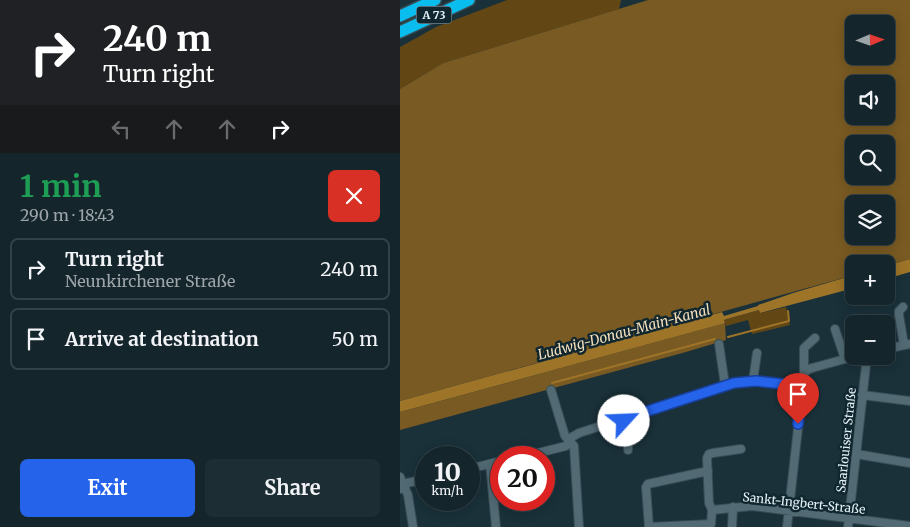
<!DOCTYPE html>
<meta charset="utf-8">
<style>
:root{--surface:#14252c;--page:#1d2d34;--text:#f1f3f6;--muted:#9da5a9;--line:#334248;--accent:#2563eb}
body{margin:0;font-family:Merriweather,serif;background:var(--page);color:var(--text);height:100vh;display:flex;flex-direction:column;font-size:19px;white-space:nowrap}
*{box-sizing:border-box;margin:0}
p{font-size:16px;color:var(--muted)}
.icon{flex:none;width:28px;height:28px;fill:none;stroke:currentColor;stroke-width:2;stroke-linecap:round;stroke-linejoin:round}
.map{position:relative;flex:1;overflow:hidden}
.details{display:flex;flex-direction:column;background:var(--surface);width:400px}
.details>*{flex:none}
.guide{background:#202124;color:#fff;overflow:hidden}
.needle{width:32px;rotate:88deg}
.fabs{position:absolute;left:445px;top:15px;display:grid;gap:10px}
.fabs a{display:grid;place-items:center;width:50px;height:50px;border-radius:8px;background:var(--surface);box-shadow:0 2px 12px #0003,0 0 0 1px var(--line);font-size:25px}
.speed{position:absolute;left:15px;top:446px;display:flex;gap:10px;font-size:25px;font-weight:700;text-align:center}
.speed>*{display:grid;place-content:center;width:65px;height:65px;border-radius:50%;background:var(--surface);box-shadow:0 2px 12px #0003,0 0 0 1px var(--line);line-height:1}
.speed small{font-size:12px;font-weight:400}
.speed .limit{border:8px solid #d22;background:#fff;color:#111}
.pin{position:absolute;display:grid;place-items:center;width:42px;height:42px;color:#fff;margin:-51px -21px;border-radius:50% 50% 50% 0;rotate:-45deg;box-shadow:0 0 5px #0007}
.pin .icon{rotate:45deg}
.me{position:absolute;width:55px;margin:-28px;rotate:65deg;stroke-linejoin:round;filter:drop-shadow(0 0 4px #0008)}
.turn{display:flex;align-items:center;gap:18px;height:105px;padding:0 20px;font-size:22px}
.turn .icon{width:65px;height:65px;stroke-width:2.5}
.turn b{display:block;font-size:35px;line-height:42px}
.lanes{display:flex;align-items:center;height:48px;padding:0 20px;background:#0003;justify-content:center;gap:25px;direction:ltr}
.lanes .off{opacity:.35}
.round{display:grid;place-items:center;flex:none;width:52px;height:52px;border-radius:8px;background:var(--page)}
.summary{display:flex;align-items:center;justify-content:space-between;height:85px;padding:0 20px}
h1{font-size:30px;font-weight:700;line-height:38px;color:#1e9e55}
.action{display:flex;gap:10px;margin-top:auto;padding:10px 20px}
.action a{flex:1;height:58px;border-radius:8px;background:var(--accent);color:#fff;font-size:20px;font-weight:700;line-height:58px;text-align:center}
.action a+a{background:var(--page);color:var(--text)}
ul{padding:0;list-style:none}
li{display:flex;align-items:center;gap:15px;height:62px;margin:0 10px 8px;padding:0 10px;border:2px solid var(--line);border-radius:8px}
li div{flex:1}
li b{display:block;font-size:19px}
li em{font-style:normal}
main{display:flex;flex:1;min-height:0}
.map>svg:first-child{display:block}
.green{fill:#624715}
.forest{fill:#795a22;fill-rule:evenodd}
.water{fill:#9d7428}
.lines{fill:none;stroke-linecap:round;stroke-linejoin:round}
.stream{stroke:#9d7428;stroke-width:2}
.minor-casing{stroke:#394d55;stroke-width:10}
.highway-casing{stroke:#394d55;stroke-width:14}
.minor{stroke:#516a74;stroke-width:8}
.highway{stroke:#09bdee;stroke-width:11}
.route-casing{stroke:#184099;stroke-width:12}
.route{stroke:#2563eb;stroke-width:9}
.labels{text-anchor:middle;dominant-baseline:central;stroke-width:5;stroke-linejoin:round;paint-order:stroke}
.shield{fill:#102730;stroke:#a4b5bc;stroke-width:1}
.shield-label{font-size:11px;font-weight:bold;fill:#e4f2f8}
.street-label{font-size:12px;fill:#e4f2f8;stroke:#102730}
.water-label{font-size:14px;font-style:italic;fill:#f6dfbb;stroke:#102730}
</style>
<main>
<section class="details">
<div class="guide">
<div class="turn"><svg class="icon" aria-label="right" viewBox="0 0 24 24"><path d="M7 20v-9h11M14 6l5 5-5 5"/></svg><div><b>240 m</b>Turn right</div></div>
<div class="lanes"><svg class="icon off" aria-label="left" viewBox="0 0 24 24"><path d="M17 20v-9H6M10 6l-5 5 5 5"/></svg><svg class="icon off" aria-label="ahead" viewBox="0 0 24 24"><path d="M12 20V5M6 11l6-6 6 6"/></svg><svg class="icon off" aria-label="ahead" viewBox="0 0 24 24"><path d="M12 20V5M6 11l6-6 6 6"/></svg><svg class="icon" aria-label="right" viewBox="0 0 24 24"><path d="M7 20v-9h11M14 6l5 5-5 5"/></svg></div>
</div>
<div class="summary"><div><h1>1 min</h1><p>290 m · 18:43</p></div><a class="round" style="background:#d93025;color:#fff"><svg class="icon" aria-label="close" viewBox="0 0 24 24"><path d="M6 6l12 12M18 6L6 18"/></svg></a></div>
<ul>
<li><svg class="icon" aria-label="right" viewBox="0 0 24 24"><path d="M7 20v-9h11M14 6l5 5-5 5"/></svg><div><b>Turn right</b><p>Neunkirchener Straße</p></div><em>240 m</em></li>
<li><svg class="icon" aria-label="arrive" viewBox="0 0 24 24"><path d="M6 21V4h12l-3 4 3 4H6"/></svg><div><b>Arrive at destination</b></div><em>50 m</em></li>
</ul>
<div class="action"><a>Exit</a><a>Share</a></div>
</section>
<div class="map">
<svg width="510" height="527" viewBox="0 0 510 527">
<rect width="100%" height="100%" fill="#1a313a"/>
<path class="green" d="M107 0H221L219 9 43 63 0 89V47L36 27Z
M386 307 390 325 352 334 348 320 326 326 324 320 359 310 361 313Z"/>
<path class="forest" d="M248 0H510V259L486 266V264H454V275L0 401V89L43 63ZM454 24H486V56H454ZM454 84H486V116H454ZM454 144H486V176H454ZM454 204H486V236H454Z
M325 323 326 340 286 352 0 430V412Z"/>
<path class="water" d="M510 259V272L486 279V266Z
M454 275V288L360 313 359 310 327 319 324 320 325 323 322 324 0 412V401L322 312 324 316 358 306V305L393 293Z"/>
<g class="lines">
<path class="stream" d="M328 337 389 321 388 311
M152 383 315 339"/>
<defs>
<path id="minor" d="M503 307 499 311V315L504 345
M467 321 468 324
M435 329 445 359
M319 344 325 385
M486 349 510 344
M404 374 407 370 412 368 456 356
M353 381 357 353
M151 390 165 436 174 446 179 527
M462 395 510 401
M223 419 228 438V450
M456 454 510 463
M118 458 166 446 172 437 179 433 334 383 356 381 402 386
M90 464 96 527
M69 469 101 461
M0 477 8 495 13 527
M0 489 5 487 7 483 26 479
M312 510 309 503 307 458 309 454 313 453 341 449
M249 527 311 524 312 510 352 506 510 526
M249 527 246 487 248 484 308 471
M332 527 333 507
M387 527 404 374V348L415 338
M448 527 467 356"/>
<path id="highway" d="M0 16 35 0
M0 32 69 0"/>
</defs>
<use href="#minor" class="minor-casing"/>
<use href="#highway" class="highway-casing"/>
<use href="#minor" class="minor"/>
<use href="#highway" class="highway"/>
</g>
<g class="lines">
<defs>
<path id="route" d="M224 421 223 419 334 383 356 381 402 386 398 424"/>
</defs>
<use href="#route" class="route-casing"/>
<use href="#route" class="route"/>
</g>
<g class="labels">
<rect class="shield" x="16.5" y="6.5" width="35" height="17" rx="4"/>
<g class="shield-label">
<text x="34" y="15">A 73</text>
</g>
<g class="street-label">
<text transform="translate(446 440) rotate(-84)">Saarlouiser Straße</text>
<text transform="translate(404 503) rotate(6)">Sankt-Ingbert-Straße</text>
</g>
<g class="water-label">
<text transform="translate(224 332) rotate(-15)">Ludwig-Donau-Main-Kanal</text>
</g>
</g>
</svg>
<div class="fabs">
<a><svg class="needle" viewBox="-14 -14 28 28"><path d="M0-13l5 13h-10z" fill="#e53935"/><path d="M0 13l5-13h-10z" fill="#9da5a9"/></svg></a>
<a><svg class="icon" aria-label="sound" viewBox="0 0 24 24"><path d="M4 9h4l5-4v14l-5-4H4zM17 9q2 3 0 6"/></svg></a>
<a><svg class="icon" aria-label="search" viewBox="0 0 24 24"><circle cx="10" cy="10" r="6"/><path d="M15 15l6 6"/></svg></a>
<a><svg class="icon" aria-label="layers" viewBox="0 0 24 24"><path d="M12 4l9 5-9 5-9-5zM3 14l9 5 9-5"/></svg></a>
<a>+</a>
<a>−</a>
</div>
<div class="speed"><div>10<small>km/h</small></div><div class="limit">20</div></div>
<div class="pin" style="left:398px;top:424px;background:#d93025"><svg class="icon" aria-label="arrive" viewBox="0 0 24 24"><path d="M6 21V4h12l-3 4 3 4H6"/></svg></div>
<svg class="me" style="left:224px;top:421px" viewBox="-20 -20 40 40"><circle r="19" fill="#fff"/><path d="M0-13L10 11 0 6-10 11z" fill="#2563eb"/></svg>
</div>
</main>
